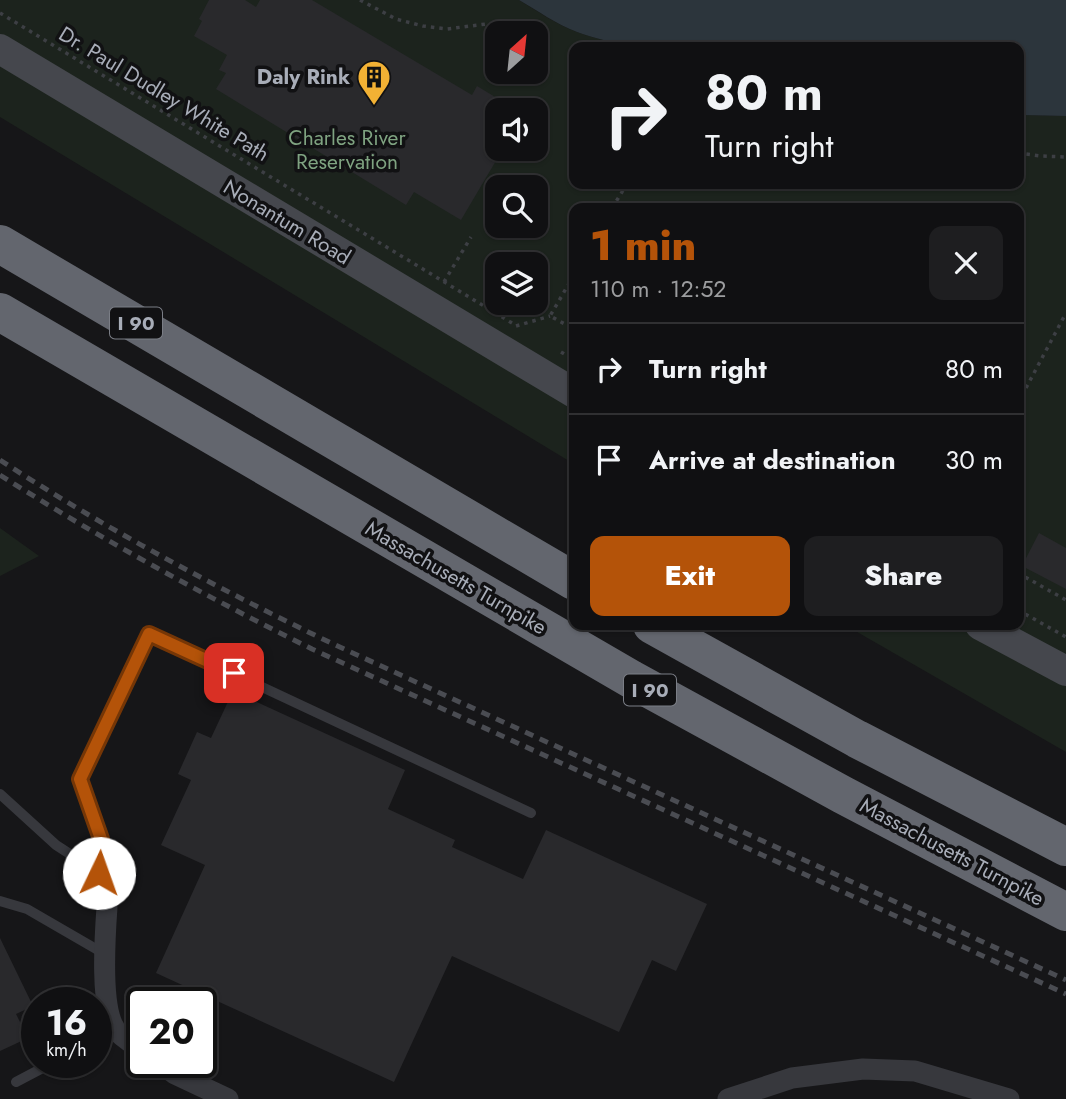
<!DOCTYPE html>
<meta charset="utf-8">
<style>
:root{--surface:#101012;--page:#1e1e20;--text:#f1f3f6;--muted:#9c9d9f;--line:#303032;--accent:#b45309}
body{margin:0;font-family:Jost,sans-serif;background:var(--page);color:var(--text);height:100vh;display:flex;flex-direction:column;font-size:26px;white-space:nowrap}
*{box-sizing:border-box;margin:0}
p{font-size:23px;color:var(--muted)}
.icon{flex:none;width:38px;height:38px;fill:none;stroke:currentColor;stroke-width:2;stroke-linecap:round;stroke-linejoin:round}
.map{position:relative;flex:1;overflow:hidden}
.drawer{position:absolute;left:569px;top:203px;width:455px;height:427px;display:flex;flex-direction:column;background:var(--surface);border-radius:14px;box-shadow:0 2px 5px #0004,0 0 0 2px var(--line)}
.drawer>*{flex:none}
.top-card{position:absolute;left:569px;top:42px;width:455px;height:147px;border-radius:14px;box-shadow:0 2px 5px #0004,0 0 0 2px var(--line);background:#101012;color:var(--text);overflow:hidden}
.needle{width:46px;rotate:27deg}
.buttons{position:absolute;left:485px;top:21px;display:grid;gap:14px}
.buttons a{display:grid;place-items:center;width:63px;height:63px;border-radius:14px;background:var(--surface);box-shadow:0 2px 5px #0004,0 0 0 2px var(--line);font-size:35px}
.speed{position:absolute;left:21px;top:987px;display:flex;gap:14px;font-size:35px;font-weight:700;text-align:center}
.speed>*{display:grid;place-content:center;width:91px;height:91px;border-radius:50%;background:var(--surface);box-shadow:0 2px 5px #0004,0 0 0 2px var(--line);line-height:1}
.speed small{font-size:18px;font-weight:400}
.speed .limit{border:4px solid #111;border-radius:10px;background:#fff;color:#111}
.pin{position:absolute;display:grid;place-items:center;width:60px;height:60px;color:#fff;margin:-30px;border-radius:14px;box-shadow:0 4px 10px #0006}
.me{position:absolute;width:77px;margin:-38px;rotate:3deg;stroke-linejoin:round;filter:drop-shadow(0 0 5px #0008)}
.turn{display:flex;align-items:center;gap:24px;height:147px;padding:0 21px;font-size:32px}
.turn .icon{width:91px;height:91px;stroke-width:2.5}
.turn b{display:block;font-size:49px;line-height:60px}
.round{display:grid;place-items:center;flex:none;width:74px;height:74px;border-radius:14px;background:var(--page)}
.overview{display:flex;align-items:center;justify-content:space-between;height:119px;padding:0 21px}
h1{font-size:42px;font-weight:800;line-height:52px;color:var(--accent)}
.action{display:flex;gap:14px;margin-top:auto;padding:14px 21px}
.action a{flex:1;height:80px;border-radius:14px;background:var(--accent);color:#fff;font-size:28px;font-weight:800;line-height:80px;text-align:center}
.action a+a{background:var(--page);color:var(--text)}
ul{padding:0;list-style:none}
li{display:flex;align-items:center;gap:21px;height:91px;padding:0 21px;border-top:2px solid var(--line)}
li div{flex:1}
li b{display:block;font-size:26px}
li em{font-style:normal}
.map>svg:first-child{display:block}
.green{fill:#1c231d;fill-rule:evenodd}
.water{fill:#2c353c}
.building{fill:#29292c}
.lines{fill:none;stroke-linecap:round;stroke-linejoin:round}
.path{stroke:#3d3f44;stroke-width:3.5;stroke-dasharray:3.5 5;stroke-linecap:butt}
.service{stroke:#37383d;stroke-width:10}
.minor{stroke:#37383d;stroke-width:21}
.secondary{stroke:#45474d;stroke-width:30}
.motorway{stroke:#63666e;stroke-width:38}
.rail{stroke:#4a4c52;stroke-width:5;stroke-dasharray:9 7;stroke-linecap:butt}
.route-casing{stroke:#753606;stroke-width:18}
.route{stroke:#b45309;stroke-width:12}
.labels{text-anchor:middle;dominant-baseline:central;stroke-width:7;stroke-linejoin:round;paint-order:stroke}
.shield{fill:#111113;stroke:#7b7e86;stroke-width:2}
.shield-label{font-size:19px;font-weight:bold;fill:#a8adb8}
.poi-label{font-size:21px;font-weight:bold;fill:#a8adb8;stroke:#111113;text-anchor:end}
.street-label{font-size:21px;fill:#a8adb8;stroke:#111113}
.park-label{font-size:21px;fill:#7fa381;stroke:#111113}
</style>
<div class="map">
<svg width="1066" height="1099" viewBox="0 0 1066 1099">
<rect width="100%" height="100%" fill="#161618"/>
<path class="green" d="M0 0H519C537 11 556 24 577 32 596 39 616 43 636 47H574V184H1018L1019 115 1066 116V752L845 625H1018V208H574V464L0 117ZM497 33H536V72H497ZM497 110H536V149H497ZM497 187H536V226H497ZM497 264H536V303H497Z
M0 528 39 556 0 576Z"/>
<path class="water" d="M519 0H1066V116L1019 115 1018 47H636C616 43 596 39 577 32 556 24 538 11 519 0Z"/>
<path class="building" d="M209 0H245L256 7 260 0H312L472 95 477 86 500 100 497 105V159L461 220 414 192 406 205 216 89 226 73 219 70 227 55 194 36 202 21 199 19Z
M1039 533 1066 548V589L1022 566Z
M233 691 405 770 388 809 455 840 452 847 523 879 546 830 707 904 676 971 652 960 619 1032 452 956 394 1082 156 973 205 865 161 845 191 780 178 774 197 732 211 738Z
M0 938 33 1006 16 1014 28 1038 0 1051Z"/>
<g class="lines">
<path class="path" d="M360 0 396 19 423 26 447 29 486 24 516 33
M0 13 512 323
M1018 153 1041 156 1066 157
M612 208 627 184
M574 275 550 316 574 329
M444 282 471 237
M516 326 550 316
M561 352 574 360
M1018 403 1066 313
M1018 573 1066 600
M1018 610 1066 637"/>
<path class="service" d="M0 794 56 845 99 873
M0 901 27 909 103 953
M107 907 99 873 101 839 80 779 149 634 531 813
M96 1041 116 1030
M16 1082 54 1062"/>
<path class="minor" d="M107 907C105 935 100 1007 115 1029 121 1037 133 1044 142 1050
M159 1062 175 1074 228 1099
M728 1099 792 1078 863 1069 915 1071 1009 1099"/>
<path class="secondary" d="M0 49 574 393
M980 625 1066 671"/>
<path class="motorway" d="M0 244 574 581
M0 312 631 679 843 795 1066 912
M652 625 857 739 1066 847"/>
<path class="rail" d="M0 460C106 529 217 588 331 643L1066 980
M0 475C101 539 205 596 312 649L1066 994"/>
</g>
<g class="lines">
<defs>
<path id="route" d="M99 873 101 839 80 779 149 634 234 673"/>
</defs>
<use href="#route" class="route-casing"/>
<use href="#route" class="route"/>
</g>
<defs>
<symbol id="building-pin" viewBox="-11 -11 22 30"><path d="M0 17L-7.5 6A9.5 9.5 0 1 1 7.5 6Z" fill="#f2b134" stroke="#111113"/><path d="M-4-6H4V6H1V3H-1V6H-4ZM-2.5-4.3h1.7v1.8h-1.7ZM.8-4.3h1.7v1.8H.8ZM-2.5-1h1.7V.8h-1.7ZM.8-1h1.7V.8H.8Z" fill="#111"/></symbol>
</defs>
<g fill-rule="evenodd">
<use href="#building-pin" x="355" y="58" width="38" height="52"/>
</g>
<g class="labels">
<g class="shield">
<rect x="110" y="307.5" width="52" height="31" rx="5"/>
<rect x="624" y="674.5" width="52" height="31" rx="5"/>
</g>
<g class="shield-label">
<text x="136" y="323">I 90</text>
<text x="650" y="690">I 90</text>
</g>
<g class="poi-label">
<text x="350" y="77">Daly Rink</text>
</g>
<g class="street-label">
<text transform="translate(164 94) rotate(31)">Dr. Paul Dudley White Path</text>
<text transform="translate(287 222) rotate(31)">Nonantum Road</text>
<text transform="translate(456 578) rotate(30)">Massachusetts Turnpike</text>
<text transform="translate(952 852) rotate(28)">Massachusetts Turnpike</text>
</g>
<g class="park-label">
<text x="347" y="138">Charles River<tspan x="347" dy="24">Reservation</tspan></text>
</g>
</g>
</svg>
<div class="buttons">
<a><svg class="needle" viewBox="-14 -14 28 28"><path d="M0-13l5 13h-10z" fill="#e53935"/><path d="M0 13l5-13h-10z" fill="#9c9d9f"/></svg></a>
<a><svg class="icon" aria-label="sound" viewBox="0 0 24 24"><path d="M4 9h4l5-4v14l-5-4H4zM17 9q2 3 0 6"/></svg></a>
<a><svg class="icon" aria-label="search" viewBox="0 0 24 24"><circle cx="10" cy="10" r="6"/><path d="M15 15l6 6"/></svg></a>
<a><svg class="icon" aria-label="layers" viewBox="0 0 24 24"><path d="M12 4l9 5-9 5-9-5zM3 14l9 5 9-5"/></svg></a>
</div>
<div class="speed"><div>16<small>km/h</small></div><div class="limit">20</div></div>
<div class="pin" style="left:234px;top:673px;background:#d93025"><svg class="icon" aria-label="arrive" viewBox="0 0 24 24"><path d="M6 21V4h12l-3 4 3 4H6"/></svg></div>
<svg class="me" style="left:99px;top:873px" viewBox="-20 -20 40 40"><circle r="19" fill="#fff"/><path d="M0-13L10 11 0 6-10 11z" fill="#b45309"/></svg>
<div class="top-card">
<div class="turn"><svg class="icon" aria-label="right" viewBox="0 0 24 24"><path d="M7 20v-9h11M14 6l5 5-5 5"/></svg><div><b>80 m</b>Turn right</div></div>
</div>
<section class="drawer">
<div class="overview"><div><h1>1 min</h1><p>110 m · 12:52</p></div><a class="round"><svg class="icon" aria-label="close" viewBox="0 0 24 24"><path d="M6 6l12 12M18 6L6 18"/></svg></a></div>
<ul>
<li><svg class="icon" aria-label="right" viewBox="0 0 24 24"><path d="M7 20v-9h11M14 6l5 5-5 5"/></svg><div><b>Turn right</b></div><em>80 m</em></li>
<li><svg class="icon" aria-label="arrive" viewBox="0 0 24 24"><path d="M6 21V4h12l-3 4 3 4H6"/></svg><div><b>Arrive at destination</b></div><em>30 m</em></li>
</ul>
<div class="action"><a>Exit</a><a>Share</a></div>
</section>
</div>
